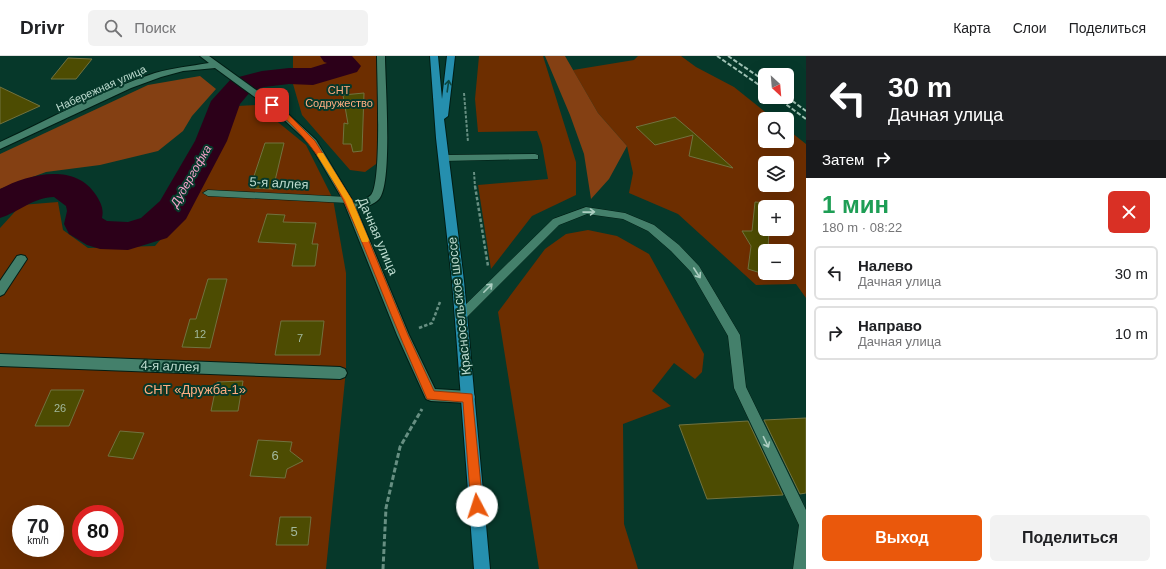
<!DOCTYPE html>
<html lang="ru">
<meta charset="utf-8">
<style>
:root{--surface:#fff;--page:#f2f2f2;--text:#202124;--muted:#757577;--line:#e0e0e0;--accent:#ea580c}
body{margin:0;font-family:Arial,sans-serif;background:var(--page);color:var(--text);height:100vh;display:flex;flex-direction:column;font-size:15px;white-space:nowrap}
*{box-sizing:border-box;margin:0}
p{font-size:13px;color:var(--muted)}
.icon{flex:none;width:22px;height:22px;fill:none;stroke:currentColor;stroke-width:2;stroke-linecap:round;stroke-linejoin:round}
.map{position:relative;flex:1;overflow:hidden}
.side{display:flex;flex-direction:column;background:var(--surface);width:360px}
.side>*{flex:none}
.hud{background:#202124;color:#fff;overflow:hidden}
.needle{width:26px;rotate:154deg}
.tools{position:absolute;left:758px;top:12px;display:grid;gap:8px}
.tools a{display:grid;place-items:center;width:36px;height:36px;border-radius:6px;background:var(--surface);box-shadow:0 4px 16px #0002;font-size:20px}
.speed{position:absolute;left:12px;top:449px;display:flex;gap:8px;font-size:20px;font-weight:700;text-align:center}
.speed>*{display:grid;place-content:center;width:52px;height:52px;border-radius:50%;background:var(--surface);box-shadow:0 4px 16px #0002;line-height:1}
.speed small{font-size:10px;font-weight:400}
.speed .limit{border:6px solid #d22;background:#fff;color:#111}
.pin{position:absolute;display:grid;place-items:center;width:34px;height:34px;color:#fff;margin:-17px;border-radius:8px;box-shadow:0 2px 6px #0006}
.me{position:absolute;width:44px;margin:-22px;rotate:355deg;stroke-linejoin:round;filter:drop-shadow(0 0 3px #0008)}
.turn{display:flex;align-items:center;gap:14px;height:84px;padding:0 16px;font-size:18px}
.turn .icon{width:52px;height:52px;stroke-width:2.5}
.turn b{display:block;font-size:28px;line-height:34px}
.then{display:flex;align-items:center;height:38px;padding:0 16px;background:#0003;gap:8px;font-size:15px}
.round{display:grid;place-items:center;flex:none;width:42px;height:42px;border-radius:6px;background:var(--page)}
.head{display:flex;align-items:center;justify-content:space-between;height:68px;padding:0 16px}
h1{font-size:24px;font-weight:700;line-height:30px;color:#1e9e55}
.cta{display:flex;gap:8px;margin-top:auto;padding:8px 16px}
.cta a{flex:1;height:46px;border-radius:6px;background:var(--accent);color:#fff;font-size:16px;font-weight:700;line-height:46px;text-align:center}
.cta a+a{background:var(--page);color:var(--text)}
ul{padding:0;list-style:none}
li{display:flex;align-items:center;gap:12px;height:54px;margin:0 8px 6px;padding:0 8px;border:2px solid var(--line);border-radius:6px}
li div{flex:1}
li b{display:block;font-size:15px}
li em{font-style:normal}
header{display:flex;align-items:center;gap:24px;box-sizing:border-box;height:56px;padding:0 20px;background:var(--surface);border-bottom:1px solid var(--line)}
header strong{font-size:19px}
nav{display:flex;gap:22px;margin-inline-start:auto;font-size:14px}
.search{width:280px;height:36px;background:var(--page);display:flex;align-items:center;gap:10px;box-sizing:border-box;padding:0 14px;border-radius:6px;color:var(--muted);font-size:15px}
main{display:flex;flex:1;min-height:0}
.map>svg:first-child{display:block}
.green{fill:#6d2e00;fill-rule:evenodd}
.forest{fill:#844013}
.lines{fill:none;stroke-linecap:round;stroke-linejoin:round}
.river{fill:#2c0019;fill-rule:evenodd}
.building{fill:#4d4c02;stroke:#71723f}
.service-casing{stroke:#001d14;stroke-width:1}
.minor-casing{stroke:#001d14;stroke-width:2}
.trunk-casing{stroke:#001d14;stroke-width:2}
.path-far2{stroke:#678f82;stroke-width:2;stroke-dasharray:3 1.5;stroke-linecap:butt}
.path-far1{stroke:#678f82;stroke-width:2.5;stroke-dasharray:3.5 2;stroke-linecap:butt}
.path{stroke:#678f82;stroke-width:3;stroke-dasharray:5 2.5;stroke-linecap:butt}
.service{fill:#44806b;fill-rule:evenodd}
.minor{fill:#44806b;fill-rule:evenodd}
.trunk{fill:#258fae;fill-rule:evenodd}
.rail{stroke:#a0c2b5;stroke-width:2;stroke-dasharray:4.5 2;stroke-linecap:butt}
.oneway{stroke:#0c4944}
.oneway2{stroke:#accec1}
.route{fill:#ea580c;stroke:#983908}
.slow{fill:#f59e0b}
.labels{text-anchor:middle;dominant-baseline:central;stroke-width:4;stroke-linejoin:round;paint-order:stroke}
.far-street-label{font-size:11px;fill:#bedcd0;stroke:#06382a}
.far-park-label{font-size:11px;fill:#fead82;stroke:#06382a}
.number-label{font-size:11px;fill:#a2b89c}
.far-water-label{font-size:12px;font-style:italic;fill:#f6a2cb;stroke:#06382a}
.street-label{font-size:13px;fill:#bedcd0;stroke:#06382a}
.park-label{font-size:13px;fill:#fead82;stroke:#06382a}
.near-number-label{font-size:13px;fill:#a2b89c}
</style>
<header>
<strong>Drivr</strong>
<div class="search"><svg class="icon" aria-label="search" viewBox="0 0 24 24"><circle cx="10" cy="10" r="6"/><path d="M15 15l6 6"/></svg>Поиск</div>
<nav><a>Карта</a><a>Слои</a><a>Поделиться</a></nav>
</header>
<main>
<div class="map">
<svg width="806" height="513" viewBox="0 0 806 513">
<rect width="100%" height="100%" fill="#06382a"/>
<path class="green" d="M293 0H378L383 103 365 116 350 114 302 59 293 28Z
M479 0H543L576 106V139L532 160 491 213 478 129 548 123 542 89 537 75 478 76 475 43Z
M638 0H681L696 11 734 31 774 63H765V85H787V73L806 88V242L796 228 756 229 678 158 629 137 633 117 627 90 598 57 573 14 634 4ZM765 107H787V129H765ZM765 151H787V173H765ZM765 195H787V217H765Z
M257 49 306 89 333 143 346 217V314L326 513H0V172L21 149 58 146 63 174 88 192 155 190C192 150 213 99 237 50ZM21 458H55V492H21ZM81 458H115V492H81Z
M588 174 617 180 649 198 704 298 702 316 695 323 674 307 652 335 671 350 623 368 624 468 638 513H539L498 256 545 193 566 178Z"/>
<path class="forest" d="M545 0H565L598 57 627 90 609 123 591 143 584 98 570 59Z
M200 20 216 33 192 60 183 75 158 95 100 109 46 116 0 133V98L148 29Z"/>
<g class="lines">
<path class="river" d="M320 0H352L361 10 357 16 313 29 289 28 264 31 251 35 240 48 227 85 186 163 167 182 128 194 100 193 87 189 69 178 64 168 67 155 66 150 54 141C34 141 19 156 0 162V133C28 118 75 106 96 139 101 147 104 153 102 162L107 165 128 166 141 162 160 145 195 85 211 45 231 23 262 15 289 12H311L327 7 324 6Z"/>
</g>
<path class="building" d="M68 2 92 3 76 23H51Z
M0 31 40 50 0 68Z
M364 37 362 95 353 96 351 88H343L344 67 348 68 343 39Z
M675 61 695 78 733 112 689 100 693 79 655 89 636 71Z
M265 87H284L273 133 250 132Z
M755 146 770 147V151H765V173H769L768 195H765V217H767V219L748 213 751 190 742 175H752Z
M267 158 285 159 283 166 316 167 312 188H318L315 210H292L296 188 258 186Z
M208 223H227L210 292 182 291 190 263H196Z
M281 265H324L320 299H275Z
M243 325 238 355H211L217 326Z
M51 334H84L69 370H35Z
M806 362V437L800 438 764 364Z
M748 365 783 439 707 443 679 369Z
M120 375 144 377 133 403 108 400Z
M258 384 292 386 290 395 303 405 287 413 285 422 250 420Z
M280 461H311L308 489H276Z"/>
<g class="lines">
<defs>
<path id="service" d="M535 98 538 99V103L443 105 439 102 443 99Z
M208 134 348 141 353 144 348 147 208 140 203 137Z
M586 151 625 157 654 169 679 189 699 210 740 279 746 331 806 454V513H793L799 469 734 332 728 280 691 216 671 195 648 175 623 163 587 158 559 169 465 263 461 265 457 263 455 260 457 257 553 163Z"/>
<path id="minor" d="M200 0H209L285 55 316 84 354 147C359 145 367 143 371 139 382 127 377 21 377 0H385C385 24 393 128 379 143 374 149 364 151 357 154L409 279 435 333 468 335 473 336 475 341 473 346 468 347 431 345 426 343 397 279 343 144 310 88 279 59 215 12 183 15 161 21 131 32 0 93V86C50 63 102 34 155 17 172 12 191 10 209 7Z
M21 199 25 200 27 203 4 238 0 240V225L17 200Z
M0 298 340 311 345 313 347 317 345 321 340 323 0 310Z"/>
<path id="trunk" d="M430 0H438L442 43 447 0H455L448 60 444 63 464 225 490 513H474L452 225 436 82Z"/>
</defs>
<use href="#service" class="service-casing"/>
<use href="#minor" class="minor-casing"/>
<use href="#trunk" class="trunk-casing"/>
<path class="path-far2" d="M464 37 468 86
M474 116 475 131"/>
<path class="path-far1" d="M475 130 488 210
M419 272 432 267 440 246"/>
<path class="path" d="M383 513 386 452 400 391 422 353"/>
<use href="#service" class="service"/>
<use href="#minor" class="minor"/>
<use href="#trunk" class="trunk"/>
<path class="rail" d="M717 0 765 33
M728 0 765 25
M776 41 806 63
M787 41 806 55"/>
</g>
<defs><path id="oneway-shaft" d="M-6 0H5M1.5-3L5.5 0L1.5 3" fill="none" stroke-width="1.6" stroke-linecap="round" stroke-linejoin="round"/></defs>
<use class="oneway" href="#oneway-shaft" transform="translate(448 30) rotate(-82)"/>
<g class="oneway2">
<use href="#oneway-shaft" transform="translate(589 156) rotate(-1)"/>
<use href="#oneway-shaft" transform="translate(697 217) rotate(57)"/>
<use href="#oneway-shaft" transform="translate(488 232) rotate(-45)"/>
<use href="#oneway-shaft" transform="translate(766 386) rotate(64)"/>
</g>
<path class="route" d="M272 47 285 55 315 85 352 144 408 279 434 335 472 338 483 450 481 455 477 456 473 455 471 450 463 346 427 343C411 306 395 269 380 231 353 165 330 95 270 50V48Z"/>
<path class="slow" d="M318 97H323L352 144 369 184 368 186H362L345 144 317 99Z"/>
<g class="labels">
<g class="far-street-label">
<text transform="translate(101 32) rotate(-24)">Набережная улица</text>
</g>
<g class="far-park-label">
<text x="339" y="34">СНТ<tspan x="339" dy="13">Содружество</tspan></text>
</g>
<g class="number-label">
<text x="200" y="278">12</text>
<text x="300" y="282">7</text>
<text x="60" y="352">26</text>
</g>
<g class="far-water-label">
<text transform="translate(191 120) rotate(-60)">Дудергофка</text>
</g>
<g class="street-label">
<text transform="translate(279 127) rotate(3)">5-я аллея</text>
<text transform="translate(378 180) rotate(67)">Дачная улица</text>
<text transform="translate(459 250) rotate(-96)">Красносельское шоссе</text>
<text transform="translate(170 310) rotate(2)">4-я аллея</text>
</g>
<g class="park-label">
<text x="195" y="333">СНТ «Дружба-1»</text>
</g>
<g class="near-number-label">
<text x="275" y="399">6</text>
<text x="294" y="475">5</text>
</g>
</g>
</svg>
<div class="tools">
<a><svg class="needle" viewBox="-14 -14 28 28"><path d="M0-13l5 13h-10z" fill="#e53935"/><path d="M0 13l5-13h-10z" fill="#757577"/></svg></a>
<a><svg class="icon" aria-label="search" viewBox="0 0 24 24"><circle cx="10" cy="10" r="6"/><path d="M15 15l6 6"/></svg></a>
<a><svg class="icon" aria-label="layers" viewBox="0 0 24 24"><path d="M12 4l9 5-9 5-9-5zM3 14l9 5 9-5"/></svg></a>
<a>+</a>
<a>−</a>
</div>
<div class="speed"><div>70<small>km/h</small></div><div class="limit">80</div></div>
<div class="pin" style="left:272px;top:49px;background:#d93025"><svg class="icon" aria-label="arrive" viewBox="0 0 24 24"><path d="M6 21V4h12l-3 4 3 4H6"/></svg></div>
<svg class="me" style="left:477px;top:450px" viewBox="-20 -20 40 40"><circle r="19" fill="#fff"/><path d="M0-13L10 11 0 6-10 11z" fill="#ea580c"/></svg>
</div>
<section class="side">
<div class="hud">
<div class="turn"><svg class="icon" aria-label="left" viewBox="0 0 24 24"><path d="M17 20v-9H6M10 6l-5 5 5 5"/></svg><div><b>30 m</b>Дачная улица</div></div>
<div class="then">Затем<svg class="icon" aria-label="right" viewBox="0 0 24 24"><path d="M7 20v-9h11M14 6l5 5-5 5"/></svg></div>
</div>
<div class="head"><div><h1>1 мин</h1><p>180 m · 08:22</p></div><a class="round" style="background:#d93025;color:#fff"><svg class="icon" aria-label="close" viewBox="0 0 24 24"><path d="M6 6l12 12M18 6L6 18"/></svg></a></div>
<ul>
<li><svg class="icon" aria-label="left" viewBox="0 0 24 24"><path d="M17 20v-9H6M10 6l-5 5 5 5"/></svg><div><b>Налево</b><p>Дачная улица</p></div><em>30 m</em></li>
<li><svg class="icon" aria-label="right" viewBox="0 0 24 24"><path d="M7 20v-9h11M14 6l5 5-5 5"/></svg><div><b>Направо</b><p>Дачная улица</p></div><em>10 m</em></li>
</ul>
<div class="cta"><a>Выход</a><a>Поделиться</a></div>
</section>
</main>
